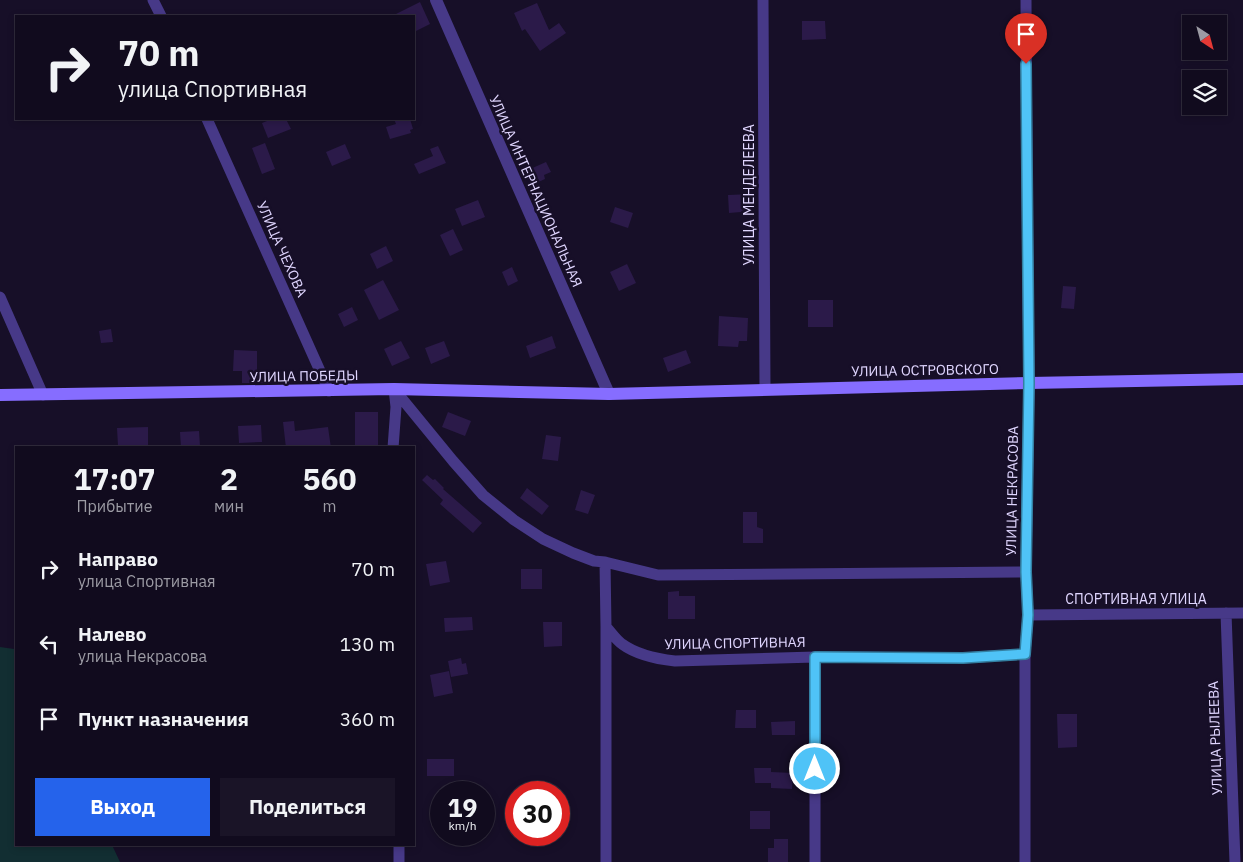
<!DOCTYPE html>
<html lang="ru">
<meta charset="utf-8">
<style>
:root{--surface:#110b1e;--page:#1a1427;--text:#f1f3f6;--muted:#9c9ba4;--line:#302b3c;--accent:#2563eb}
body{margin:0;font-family:"IBM Plex Sans",sans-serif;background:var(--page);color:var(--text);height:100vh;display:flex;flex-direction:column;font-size:19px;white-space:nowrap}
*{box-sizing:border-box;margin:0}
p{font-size:16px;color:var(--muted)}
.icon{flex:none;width:28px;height:28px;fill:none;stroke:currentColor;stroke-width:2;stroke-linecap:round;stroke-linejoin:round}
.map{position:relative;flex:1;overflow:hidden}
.side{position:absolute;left:15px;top:446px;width:400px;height:400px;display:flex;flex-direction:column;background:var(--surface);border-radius:0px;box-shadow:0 2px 8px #0003,0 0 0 1px var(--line)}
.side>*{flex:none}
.guide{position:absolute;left:15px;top:15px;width:400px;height:105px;border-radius:0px;box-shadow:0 2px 8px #0003,0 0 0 1px var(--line);background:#110b1e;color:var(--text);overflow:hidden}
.needle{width:32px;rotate:144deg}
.fabs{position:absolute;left:1182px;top:15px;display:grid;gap:10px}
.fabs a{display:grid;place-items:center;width:45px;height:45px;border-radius:0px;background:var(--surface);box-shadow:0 2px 8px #0003,0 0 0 1px var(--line);font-size:25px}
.speed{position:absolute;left:430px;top:781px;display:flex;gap:10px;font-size:25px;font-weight:700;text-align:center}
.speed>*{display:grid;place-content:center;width:65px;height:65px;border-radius:50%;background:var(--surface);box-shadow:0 2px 8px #0003,0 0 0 1px var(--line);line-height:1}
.speed small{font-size:12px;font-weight:400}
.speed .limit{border:8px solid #d22;background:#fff;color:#111}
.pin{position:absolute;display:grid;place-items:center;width:42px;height:42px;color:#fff;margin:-51px -21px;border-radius:50% 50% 50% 0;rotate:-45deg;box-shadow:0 0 5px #0007}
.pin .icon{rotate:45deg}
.me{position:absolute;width:55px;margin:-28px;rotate:0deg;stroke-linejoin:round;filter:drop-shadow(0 0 4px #0008)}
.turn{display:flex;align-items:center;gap:18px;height:105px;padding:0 20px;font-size:22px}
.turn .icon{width:65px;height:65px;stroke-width:2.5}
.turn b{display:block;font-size:35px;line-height:42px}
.eta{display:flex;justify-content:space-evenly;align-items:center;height:85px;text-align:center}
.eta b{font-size:30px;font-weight:700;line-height:35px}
.primary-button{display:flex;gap:10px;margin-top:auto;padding:10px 20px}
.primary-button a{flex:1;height:58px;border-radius:0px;background:var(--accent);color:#fff;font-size:20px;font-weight:700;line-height:58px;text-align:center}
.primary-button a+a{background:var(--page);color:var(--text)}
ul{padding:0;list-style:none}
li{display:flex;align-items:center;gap:15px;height:75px;padding:0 20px}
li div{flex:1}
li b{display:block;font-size:19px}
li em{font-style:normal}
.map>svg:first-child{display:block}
.green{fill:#122e32}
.building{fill:#2b1a49}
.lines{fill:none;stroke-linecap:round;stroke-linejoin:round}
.minor{stroke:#473988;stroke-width:11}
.tertiary{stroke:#473988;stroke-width:12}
.secondary{stroke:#866dff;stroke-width:12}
.route-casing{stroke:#337fa1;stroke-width:12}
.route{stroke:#4fc3f7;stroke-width:9}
.labels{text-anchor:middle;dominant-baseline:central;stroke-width:5;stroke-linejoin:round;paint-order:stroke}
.street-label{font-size:14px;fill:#e0d6ff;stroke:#170f28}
</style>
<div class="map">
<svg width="1243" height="862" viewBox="0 0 1243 862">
<rect width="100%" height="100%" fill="#170f28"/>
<path class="green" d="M0 647 14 649 16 653V845H112L120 862H0Z"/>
<path class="building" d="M420 2 430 24 414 32V16H392Z
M537 3 549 30 559 23 566 33 540 51 525 29 522 31 514 13Z
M802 21H825L826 39 802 40Z
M272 119H286L291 129 268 138 262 123Z
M394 119H410L413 129 410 130 411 133 390 139 386 127 396 124Z
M265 143 275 169 262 174 252 148Z
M345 144 351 158 332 166 326 152Z
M438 146 446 163 419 174 414 164 433 156 430 149Z
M546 162 551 172 544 175 545 179 534 184 528 170Z
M752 194 753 211 729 213 728 195Z
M478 200 485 217 462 226 455 209Z
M615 207 633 213 628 228 610 222Z
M453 229 463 250 450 256 440 235Z
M386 246 393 261 377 269 370 254Z
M627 264 636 283 619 291 610 272Z
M512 267 518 281 508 286 502 272Z
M383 280 399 310 379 320 364 290Z
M1063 286 1076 287 1074 309 1061 308Z
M808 300H833V327H808Z
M352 307 358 320 344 327 338 314Z
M719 316 748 318 747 341H739L738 347 718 346Z
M111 329 113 342 101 343 99 331Z
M552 336 556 348 530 358 526 346Z
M401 341 410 358 392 366 384 349Z
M444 341 450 356 431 364 425 348Z
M234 350 257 351V374H268V383H242V371H233Z
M686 350 691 363 668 372 663 358Z
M355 412H378V448H355Z
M448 412 471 421 465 436 442 427Z
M294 421 295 431 328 427 331 448H309L308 445 286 448 283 422Z
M261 425 262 442 239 443 238 426Z
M148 427V445H141L137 448H126L118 446 117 428Z
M199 431 200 446 181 448 180 432Z
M546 435 561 437 558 461 542 459Z
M427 475 433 480 435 479 444 488 443 489 482 523 473 533 440 504 443 500 422 480Z
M527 488 549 506 542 515 520 498Z
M581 490 595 495 588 514 575 510Z
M743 512H757V527L763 529V543H743Z
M446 561 450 582 430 586 426 564Z
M521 569H542V589H521Z
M679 591V596H695V619H668V592Z
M472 617 473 630 445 632 444 618Z
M543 622H562V646L544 647Z
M461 658 462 664 466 663 468 674 451 677 448 661Z
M449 671 453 693 434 697 430 675Z
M736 710H756V728H735Z
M1057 714H1077V747L1058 748Z
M795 721V735H772L771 722Z
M427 759H454V776H427Z
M754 768H771V772L793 773 792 789 771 788V783H755Z
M750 811H770V829H750Z
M774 839H788V862H768V848H774Z"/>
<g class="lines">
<path class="minor" d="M153 0 161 16
M763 0 765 389
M207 119 329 391
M0 297 43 395
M394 389 453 461 483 495 514 520 543 539 573 553 594 561 605 562 606 627V862
M393 448 396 407 394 389
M605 562 658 575 1026 572
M1226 613 1235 862
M1028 615 1243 613
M606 627C611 632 616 640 622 644 637 655 657 659 675 661L815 657 963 658 1025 654
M815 657V862
M399 845V862
M1025 862V654L1028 615 1026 572 1029 383 1027 184 1026 0"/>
<path class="tertiary" d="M436 0 609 394"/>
<path class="secondary" d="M0 395 394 389 609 394 1029 383 1243 379"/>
</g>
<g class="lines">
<defs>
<path id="route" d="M815 769V657L963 658 1025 654 1028 615 1026 572 1029 383 1026 64"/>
</defs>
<use href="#route" class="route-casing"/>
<use href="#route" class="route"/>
</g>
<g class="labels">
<g class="street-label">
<text transform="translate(536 191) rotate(66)">УЛИЦА ИНТЕРНАЦИОНАЛЬНАЯ</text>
<text transform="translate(749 195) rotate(-90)">УЛИЦА МЕНДЕЛЕЕВА</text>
<text transform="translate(282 249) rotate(66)">УЛИЦА ЧЕХОВА</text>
<text transform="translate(925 370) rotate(-1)">УЛИЦА ОСТРОВСКОГО</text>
<text transform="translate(304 376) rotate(-1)">УЛИЦА ПОБЕДЫ</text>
<text transform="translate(1012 491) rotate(-89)">УЛИЦА НЕКРАСОВА</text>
<text x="1136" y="599">СПОРТИВНАЯ УЛИЦА</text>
<text transform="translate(735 643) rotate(-1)">УЛИЦА СПОРТИВНАЯ</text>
<text transform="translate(1215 738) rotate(-92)">УЛИЦА РЫЛЕЕВА</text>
</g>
</g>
</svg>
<div class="fabs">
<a><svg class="needle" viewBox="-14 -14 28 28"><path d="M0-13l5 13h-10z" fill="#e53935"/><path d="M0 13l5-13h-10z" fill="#9c9ba4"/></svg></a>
<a><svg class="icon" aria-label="layers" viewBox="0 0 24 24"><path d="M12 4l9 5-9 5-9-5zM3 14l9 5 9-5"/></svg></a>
</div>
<div class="speed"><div>19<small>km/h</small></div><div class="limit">30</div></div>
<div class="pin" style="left:1026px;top:64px;background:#d93025"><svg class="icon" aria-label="arrive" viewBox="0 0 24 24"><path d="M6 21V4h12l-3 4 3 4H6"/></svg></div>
<svg class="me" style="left:815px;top:769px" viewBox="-20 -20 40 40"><circle r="17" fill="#4fc3f7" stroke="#fff" stroke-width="3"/><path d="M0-11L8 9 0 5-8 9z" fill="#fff"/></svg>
<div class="guide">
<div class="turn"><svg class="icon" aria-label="right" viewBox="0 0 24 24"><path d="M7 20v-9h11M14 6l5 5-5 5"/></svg><div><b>70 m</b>улица Спортивная</div></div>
</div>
<section class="side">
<div class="eta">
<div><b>17:07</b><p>Прибытие</p></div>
<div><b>2</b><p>мин</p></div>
<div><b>560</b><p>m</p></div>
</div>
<ul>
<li><svg class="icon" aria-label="right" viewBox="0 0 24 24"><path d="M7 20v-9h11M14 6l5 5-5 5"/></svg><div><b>Направо</b><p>улица Спортивная</p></div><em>70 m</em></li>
<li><svg class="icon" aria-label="left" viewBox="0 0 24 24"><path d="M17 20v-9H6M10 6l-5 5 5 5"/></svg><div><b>Налево</b><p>улица Некрасова</p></div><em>130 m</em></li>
<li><svg class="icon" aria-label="arrive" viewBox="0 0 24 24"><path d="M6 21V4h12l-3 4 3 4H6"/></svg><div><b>Пункт назначения</b></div><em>360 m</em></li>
</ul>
<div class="primary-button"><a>Выход</a><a>Поделиться</a></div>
</section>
</div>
